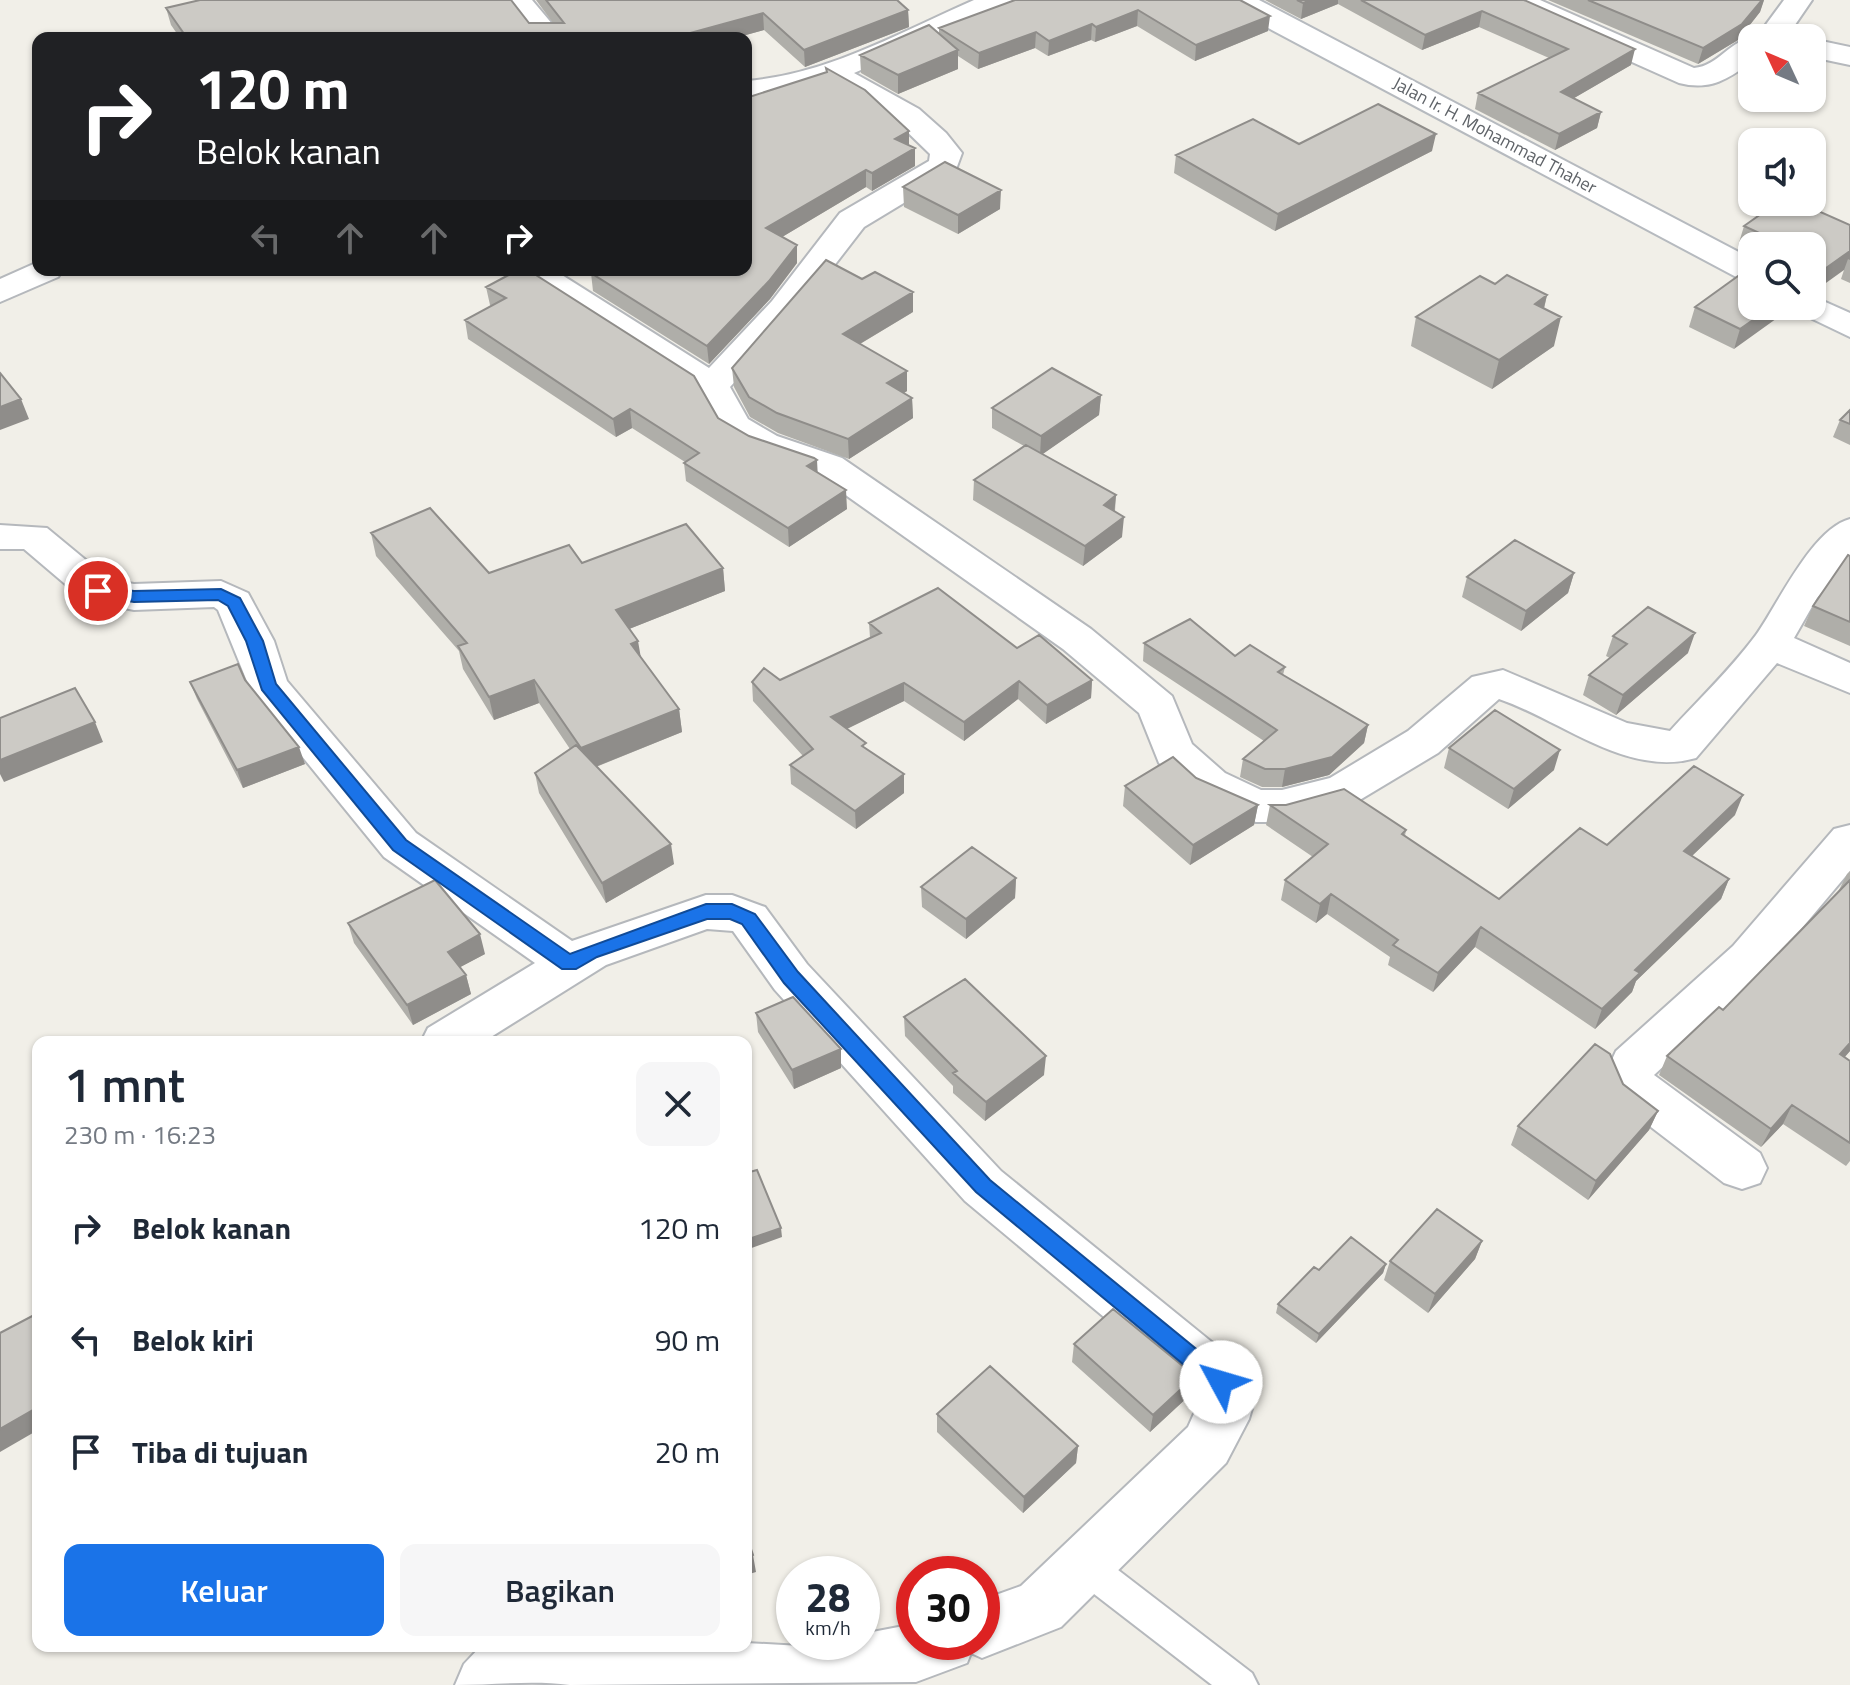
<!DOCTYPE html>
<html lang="id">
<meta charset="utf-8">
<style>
:root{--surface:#fff;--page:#f6f6f7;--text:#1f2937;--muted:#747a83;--accent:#1a73e8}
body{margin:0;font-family:"Titillium Web",sans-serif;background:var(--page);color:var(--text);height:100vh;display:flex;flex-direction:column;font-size:30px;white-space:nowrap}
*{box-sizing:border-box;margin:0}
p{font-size:26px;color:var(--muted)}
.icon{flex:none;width:44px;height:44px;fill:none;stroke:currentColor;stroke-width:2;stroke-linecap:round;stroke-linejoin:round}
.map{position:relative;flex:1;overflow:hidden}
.drawer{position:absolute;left:32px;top:1036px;width:720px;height:616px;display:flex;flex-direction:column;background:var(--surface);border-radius:16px;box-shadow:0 2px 6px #0004}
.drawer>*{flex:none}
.guide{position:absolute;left:32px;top:32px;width:720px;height:244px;border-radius:16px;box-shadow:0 2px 6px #0004;background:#202124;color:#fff;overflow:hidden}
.needle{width:52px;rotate:314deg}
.tools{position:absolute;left:1738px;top:24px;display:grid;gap:16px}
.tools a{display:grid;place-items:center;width:88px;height:88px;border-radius:16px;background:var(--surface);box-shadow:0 2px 6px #0004;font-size:40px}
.speed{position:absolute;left:776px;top:1556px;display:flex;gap:16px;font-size:40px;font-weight:700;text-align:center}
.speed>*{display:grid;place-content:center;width:104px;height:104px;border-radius:50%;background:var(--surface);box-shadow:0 2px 6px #0004;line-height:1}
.speed small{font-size:20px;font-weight:400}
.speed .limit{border:12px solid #d22;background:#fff;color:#111}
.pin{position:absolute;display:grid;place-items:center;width:68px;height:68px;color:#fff;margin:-34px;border:4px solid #fff;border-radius:50%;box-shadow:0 2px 8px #0007}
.me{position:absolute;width:88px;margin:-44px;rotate:309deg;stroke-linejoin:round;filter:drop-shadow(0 0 6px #0008)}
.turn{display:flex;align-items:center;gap:28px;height:168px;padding:0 32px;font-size:36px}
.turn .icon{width:104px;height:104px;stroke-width:2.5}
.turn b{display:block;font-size:56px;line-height:68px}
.lanes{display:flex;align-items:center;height:76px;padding:0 32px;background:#0003;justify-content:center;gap:40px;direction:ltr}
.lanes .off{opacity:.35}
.round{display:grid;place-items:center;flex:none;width:84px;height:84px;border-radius:16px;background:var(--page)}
.summary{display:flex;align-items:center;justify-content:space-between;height:136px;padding:0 32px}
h1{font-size:48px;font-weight:600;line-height:60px}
.button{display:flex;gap:16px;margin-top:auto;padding:16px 32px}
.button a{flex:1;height:92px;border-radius:16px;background:var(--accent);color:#fff;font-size:32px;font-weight:600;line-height:92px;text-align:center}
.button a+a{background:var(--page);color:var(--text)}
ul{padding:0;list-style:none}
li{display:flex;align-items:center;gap:24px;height:112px;padding:0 32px}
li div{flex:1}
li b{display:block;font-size:30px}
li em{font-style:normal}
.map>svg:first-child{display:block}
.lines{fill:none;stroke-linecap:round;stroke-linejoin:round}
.lane-casing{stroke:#b5b8bc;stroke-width:4}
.street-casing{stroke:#b5b8bc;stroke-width:4}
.secondary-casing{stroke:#b6babf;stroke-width:4}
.lane{fill:#fff;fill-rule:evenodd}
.street{fill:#fff;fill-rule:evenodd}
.secondary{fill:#fff;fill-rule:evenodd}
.wall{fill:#afaea9}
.shaded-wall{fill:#8f8d8a}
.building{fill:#cccac5;stroke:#8f8d8a;stroke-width:2}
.route{fill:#1a73e8;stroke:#114b97;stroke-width:2}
.labels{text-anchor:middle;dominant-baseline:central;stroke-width:6;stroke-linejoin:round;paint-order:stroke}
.far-street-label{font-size:18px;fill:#5f6368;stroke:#fff}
</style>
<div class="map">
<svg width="1850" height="1685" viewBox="0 0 1850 1685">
<rect width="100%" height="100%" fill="#f1efe8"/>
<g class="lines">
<defs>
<path id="lane" d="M1084 1549 1096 1553 1252 1673 1258 1685H1212L1072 1577 1067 1565 1072 1553Z"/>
<path id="street" d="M503 0H532L564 38H534Z
M974 0H1012L1008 6 854 73 919 109 946 133 962 153 955 172 864 227 796 315 730 387 748 419 777 436 842 458 1091 629 1172 696 1192 744 1225 773 1261 790H1282L1330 778 1408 731 1472 677 1503 670 1627 723 1670 731C1698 700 1731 669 1756 635 1778 604 1812 529 1850 519V557L1817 598 1794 638 1850 663V693L1777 663 1696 758C1627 778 1561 720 1499 699L1438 753 1358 801 1282 822H1256L1241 817 1195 795 1159 763 1139 713 1063 649 816 474 751 452 721 434 698 392 519 277 514 270H554L709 368 772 301 840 213 929 161 930 154 897 122 827 82 771 97 746 99V81C826 75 901 32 974 0Z
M1508 0H1540L1694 68C1719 66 1731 38 1755 38H1752V61C1729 79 1710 91 1679 83L1511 8Z
M1784 0H1812L1786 38H1756Z
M1812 39 1850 47V65L1812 57Z
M38 262V270H63L58 277 0 302V279Z
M0 525 47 528 110 580 134 584 221 581 248 593 274 641 287 681 416 833 572 941 706 895H732L765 907 807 964 1001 1171 1240 1365 1255 1398 1249 1419 1226 1463 1061 1627 982 1658 971 1653 967 1663 916 1682 570 1685C532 1680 494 1685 455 1685L464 1664 481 1646H746V1643L801 1646 862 1642V1634L914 1624V1642H982V1600L1021 1586 1188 1427 1201 1398 965 1201 775 990 733 931 707 929 606 965 483 1042H421L428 1028 535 963 384 857 253 696 218 610 214 607 134 610 84 600 24 549H0Z
M1850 825V871L1765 972 1654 1075 1760 1153 1767 1168 1760 1183 1742 1189 1724 1183 1617 1101 1605 1075 1616 1051 1733 946 1834 829Z"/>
<path id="secondary" d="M1223 0H1259L1752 259V282L1740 279 1227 6Z
M1812 296 1850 313V337L1800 313 1795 306H1812Z"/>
</defs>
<use href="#lane" class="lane-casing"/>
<use href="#street" class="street-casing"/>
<use href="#secondary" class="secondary-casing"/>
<use href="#lane" class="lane"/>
<use href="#street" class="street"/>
<use href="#secondary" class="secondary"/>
</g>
<path class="wall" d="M536 0H897L908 10 909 27 805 67 764 30 735 38H180L171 25 166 8 553 23Z
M1241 0 1268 31 1195 61 1137 26 1095 42 1091 40 1048 56 1035 48 978 69 958 56V69L898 94 861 73 860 55 939 34V28Z
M1265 0H1524L1631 65 1574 98 1601 112 1597 128 1555 150 1475 109 1478 93 1549 58 1479 27 1422 50 1338 4 1301 19Z
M1548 0H1764L1760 12 1738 40 1698 64Z
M826 68 909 145 915 148V166L872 191 866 187 782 237 797 263 770 299 709 364 593 291 591 273 746 270 826 72Z
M1299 144 1432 151 1275 231 1174 173 1176 155Z
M903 187 1000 209 958 234 904 207Z
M1850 225V283L1841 279 1844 270 1812 246H1752V252L1738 246 1744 226Z
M1495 284 1547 295 1544 309 1554 346 1492 389 1411 346 1416 317Z
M486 287 749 436 817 460V473L847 509 789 547 686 481 684 463 685 462 632 428 616 437 468 339 465 320 491 306 490 305Z
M1752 306 1734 349 1689 327 1695 307Z
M913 312 860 344 907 371V391L904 393 912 398 913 418 849 459 778 433 750 417 734 387 732 368Z
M1101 395 1099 415 1042 454 1116 495 1115 511 1122 537 1083 566 973 500 974 480 1024 446 992 428V408Z
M1850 410V445L1833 437 1840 420Z
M371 533 489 573 582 563 723 568 725 591 629 629 641 657 679 709 682 732 596 767 674 864 606 903 539 793 535 773 570 749 539 703 494 720 463 669 459 651 376 556Z
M1850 556V646L1804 626 1813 606Z
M1574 573 1568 593 1521 631 1462 597 1467 577Z
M869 623 1017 648 1092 680 1091 698 1046 724 1018 699 964 741 904 701 847 729 866 749 904 774V793L856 829 791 784 790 765 803 756 753 701 752 682 780 680 870 638Z
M1613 636 1688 653 1616 715 1583 695 1589 675 1610 658 1606 656Z
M1144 643 1235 656 1285 667 1283 675 1368 725 1364 743 1329 775 1282 787H1262L1240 777 1243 759 1264 741 1143 661Z
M245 680 305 764 243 788 197 699 190 682Z
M1449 748 1554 770 1508 809 1444 768Z
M1125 786 1258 805 1254 825 1190 865 1123 806Z
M1270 805 1406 830 1405 836 1499 899 1607 845 1735 815 1692 856 1729 879 1721 899 1636 981 1632 992 1595 1029 1475 947 1433 992 1388 965 1390 957 1327 914 1316 923 1281 900 1285 880 1313 857 1266 825Z
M1850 871V1051L1845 1057 1850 1061V1161L1846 1166 1783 1124 1761 1147 1659 1075 1667 1056 1723 1010 1838 892 1847 874Z
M1016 878 1015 898 966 939 922 907 921 887Z
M348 923 485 954 460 967 466 975 471 994 413 1025 354 943Z
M756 1013 841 1068 794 1089 758 1032Z
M904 1017 1044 1075 985 1121 953 1093V1086L905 1036Z
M1623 1084 1658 1111 1649 1130 1588 1200 1511 1145 1518 1126Z
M1482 1241 1475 1259 1428 1313 1384 1280 1390 1261Z
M1386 1264 1383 1273 1316 1343 1276 1313 1278 1304 1319 1270Z
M1074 1344 1195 1376 1191 1394 1150 1432 1072 1362Z
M937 1414 1078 1446 1076 1463 1023 1513 937 1432Z"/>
<path class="shaded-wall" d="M1311 0H1338V4L1301 19 1303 3Z
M1762 0H1764L1760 12 1738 40 1698 64 1703 48Z
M908 10 909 27 805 67 804 50Z
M1138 10 1137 26 1095 42 1096 27Z
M1482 11 1479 27 1422 50 1425 35Z
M763 13 764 30 735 38H672Z
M1270 16 1268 31 1195 61 1196 45Z
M1092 24 1091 40 1048 56 1049 41Z
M1036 32 1035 48 978 69 979 53Z
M1635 49 1631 65 1557 108 1561 92Z
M958 50V69L898 94V75Z
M1601 112 1597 128 1555 150 1559 134Z
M909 131V149L895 139Z
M1436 134 1432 151 1275 231 1278 214Z
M915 148V166L872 191V173Z
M866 170V187L767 246 766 228Z
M1001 190 1000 209 958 234V215Z
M797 245V263L770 299 709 364 707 346Z
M1850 251V260L1848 259 1844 270 1812 293V278Z
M913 292V312L843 354V334Z
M1547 295 1540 324 1535 304Z
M1773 306H1794L1734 349 1740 329Z
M1561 317 1554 346 1492 389 1499 360Z
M907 371V391L888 403 887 383Z
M1101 395 1099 415 1040 456 1041 436Z
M912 398 913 418 849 459 848 439Z
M21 399 29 419 0 430V407Z
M630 409 632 428 616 437 613 419Z
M817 460 818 479 807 466Z
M846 490 847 509 789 547 788 528Z
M1116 495 1114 515 1104 505Z
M1124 517 1122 537 1083 566 1085 546Z
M723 568 725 591 619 633 616 610Z
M1574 573 1568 593 1521 631 1526 611Z
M1695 633 1688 653 1616 715 1623 695Z
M638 641 642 664 631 644Z
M534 680 539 703 494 720 489 697Z
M1092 680 1091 698 1046 724 1047 705Z
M1019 681 1018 699 964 741V722Z
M904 683V701L832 736 831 717Z
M679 709 682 732 585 771 581 748Z
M95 722 103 742 4 782 0 774V760Z
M1368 725 1364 743 1329 775 1282 787 1285 769Z
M299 747 305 764 243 788 237 770Z
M1560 750 1554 770 1508 809 1514 789Z
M904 774V793L856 829 855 811Z
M1743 795 1735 815 1676 871 1684 851Z
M1258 805 1254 825 1190 865 1193 845Z
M671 844 674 864 606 903 602 883Z
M1016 878 1015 898 966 939V919Z
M1729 879 1721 899 1636 981 1632 992 1595 1029 1602 1009 1635 970Z
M1331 894 1327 914 1316 923 1320 904Z
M1481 927 1475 947 1433 992 1438 973Z
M480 934 485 954 453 971 448 952Z
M466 975 471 994 413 1025 407 1005Z
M1850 1043V1051L1830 1073 1840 1054Z
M841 1049V1068L794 1089 792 1070Z
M1046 1056 1044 1075 985 1121 986 1102Z
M1792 1105 1783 1124 1761 1147 1771 1129Z
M1658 1111 1649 1130 1588 1200 1596 1181Z
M781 1228 782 1237 746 1250V1240Z
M1482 1241 1475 1259 1428 1313 1435 1294Z
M1386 1264 1383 1273 1316 1343 1319 1334Z
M1195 1376 1191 1394 1150 1432 1153 1415Z
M38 1407V1430L0 1452V1429Z
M1078 1446 1076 1463 1023 1513 1024 1497Z
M753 1555 756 1572 746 1575V1558Z"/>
<path class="building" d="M200 0H511L529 23H564L546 0H897L908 10 804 50 763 13 672 38H187L166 8Z
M1015 0H1240L1270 16 1196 45 1138 10 1096 27 1092 24 1049 41 1036 32 979 53 939 28Z
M1297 0H1311L1303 3Z
M1361 0H1524L1635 49 1561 92 1601 112 1559 134 1478 93 1568 49 1482 11 1425 35Z
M1588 0H1762L1742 24 1703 48Z
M929 25 958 50 898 75 860 55Z
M826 68 865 90 909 131 895 139 915 148 872 173 866 170 766 228 797 245 769 281 707 346 591 273 597 270H746V98L827 72Z
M1378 104 1436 134 1278 214 1176 155 1253 119 1299 144Z
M945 162 1001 190 958 215 903 187Z
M1778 202H1798L1850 225V251L1812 278V246H1780L1783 244 1744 226Z
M826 260 862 279 875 272 913 292 843 334 907 371 887 383 912 398 848 439 777 413 749 397 732 368Z
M1752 266V306H1773L1740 329 1695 307Z
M518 270H528L694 376 718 418 749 436 814 458 817 460 807 466 846 490 788 528 684 463 699 453 630 409 613 419 465 320 506 298 486 287Z
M1507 275 1547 295 1535 304 1561 317 1499 360 1416 317 1480 276 1495 284Z
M1052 368 1101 395 1041 436 992 408Z
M0 373 21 399 0 407Z
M1850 410V424L1840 420Z
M1026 445 1116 495 1104 505 1124 517 1085 546 974 480Z
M430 508 489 573 569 545 582 563 686 524 723 568 616 610 638 641 631 644 679 709 581 748 534 680 489 697 458 646 467 643 371 533Z
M1515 540 1574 573 1526 611 1467 577Z
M1848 555 1850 556V622L1813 606Z
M938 588 1017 648 1039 635 1092 680 1047 705 1019 681 964 722 904 683 831 717 866 743 862 746 904 774 855 811 790 765 813 749 752 682 764 668 780 680 881 633 869 623Z
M1648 607 1695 633 1623 695 1589 675 1627 644 1613 636Z
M1190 619 1235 656 1250 645 1285 667 1278 672 1368 725 1332 757 1285 769H1265L1243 759 1277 730 1144 643Z
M238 664 245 680 299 747 237 770 190 682Z
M75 688 95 722 0 760V718Z
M1495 710 1560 750 1514 789 1449 748Z
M576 745 671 844 602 883 535 773Z
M1173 757 1196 778 1258 805 1193 845 1125 786Z
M1694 766 1743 795 1684 851 1729 879 1635 970 1640 973 1602 1009 1481 927 1438 973 1393 945 1398 940 1331 894 1320 904 1285 880 1328 844 1270 805H1286L1344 789 1406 830 1402 834 1499 899 1580 828 1607 845Z
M972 847 1016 878 966 919 921 887Z
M435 880 480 934 448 952 466 975 407 1005 348 923Z
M1850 880V1043L1840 1054 1850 1061V1143L1792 1105 1771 1129 1667 1056 1719 1007 1723 1010Z
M965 979 1046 1056 986 1102 953 1073 957 1071 904 1017Z
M793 997 841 1049 792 1070 756 1013Z
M1595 1044 1610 1054 1623 1084 1658 1111 1596 1181 1518 1126Z
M757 1170 781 1228 746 1240V1173Z
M1437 1209 1482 1241 1435 1294 1390 1261Z
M1351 1237 1386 1264 1319 1334 1278 1304 1314 1267 1319 1270Z
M1113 1309 1195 1376 1153 1415 1074 1344Z
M38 1313V1407L0 1429V1333Z
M990 1366 1078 1446 1024 1497 937 1414Z
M746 1534 753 1555 746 1558Z"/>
<path class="route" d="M98 586 134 591 221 589 240 598 263 641 276 684 406 840 570 954 706 904H732L755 914 798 972 990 1180 1228 1375 1232 1382 1228 1389 1221 1392 1213 1389 976 1192 784 983 742 924 730 919H707L597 957 576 969H562L393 850 262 690 246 641 228 606 218 600 134 602 92 595V587Z"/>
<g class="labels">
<g class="far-street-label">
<text transform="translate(1495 135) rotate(28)">Jalan Ir. H. Mohammad Thaher</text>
</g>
</g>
</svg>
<div class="tools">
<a><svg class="needle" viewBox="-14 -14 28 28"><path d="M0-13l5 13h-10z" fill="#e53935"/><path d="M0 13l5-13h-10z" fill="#747a83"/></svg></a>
<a><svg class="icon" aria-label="sound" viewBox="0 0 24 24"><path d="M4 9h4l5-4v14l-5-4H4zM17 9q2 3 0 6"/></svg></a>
<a><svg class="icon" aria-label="search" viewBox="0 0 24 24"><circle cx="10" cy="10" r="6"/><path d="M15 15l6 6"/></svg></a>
</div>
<div class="speed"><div>28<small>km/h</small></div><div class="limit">30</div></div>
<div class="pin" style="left:98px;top:591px;background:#d93025"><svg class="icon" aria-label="arrive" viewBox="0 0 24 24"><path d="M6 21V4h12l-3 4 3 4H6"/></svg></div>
<svg class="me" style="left:1221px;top:1382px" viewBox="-20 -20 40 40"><circle r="19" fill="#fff"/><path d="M0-13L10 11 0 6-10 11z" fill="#1a73e8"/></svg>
<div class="guide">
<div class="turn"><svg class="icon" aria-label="right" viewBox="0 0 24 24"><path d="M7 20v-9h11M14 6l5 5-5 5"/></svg><div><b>120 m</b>Belok kanan</div></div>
<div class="lanes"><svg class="icon off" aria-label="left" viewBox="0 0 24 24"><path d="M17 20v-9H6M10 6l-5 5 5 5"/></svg><svg class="icon off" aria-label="ahead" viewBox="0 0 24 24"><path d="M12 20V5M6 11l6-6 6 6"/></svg><svg class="icon off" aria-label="ahead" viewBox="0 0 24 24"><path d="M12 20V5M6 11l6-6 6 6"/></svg><svg class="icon" aria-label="right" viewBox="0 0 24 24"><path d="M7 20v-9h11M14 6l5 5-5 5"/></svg></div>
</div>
<section class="drawer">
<div class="summary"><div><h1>1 mnt</h1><p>230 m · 16:23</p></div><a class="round"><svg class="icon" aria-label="close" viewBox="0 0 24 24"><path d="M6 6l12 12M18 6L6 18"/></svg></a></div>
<ul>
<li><svg class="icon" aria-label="right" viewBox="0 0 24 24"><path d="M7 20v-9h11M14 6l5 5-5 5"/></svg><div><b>Belok kanan</b></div><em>120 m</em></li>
<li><svg class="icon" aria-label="left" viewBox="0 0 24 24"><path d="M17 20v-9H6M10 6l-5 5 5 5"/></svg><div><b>Belok kiri</b></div><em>90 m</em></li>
<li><svg class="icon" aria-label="arrive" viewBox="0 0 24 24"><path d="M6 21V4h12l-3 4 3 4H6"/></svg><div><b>Tiba di tujuan</b></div><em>20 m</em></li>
</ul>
<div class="button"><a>Keluar</a><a>Bagikan</a></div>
</section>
</div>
